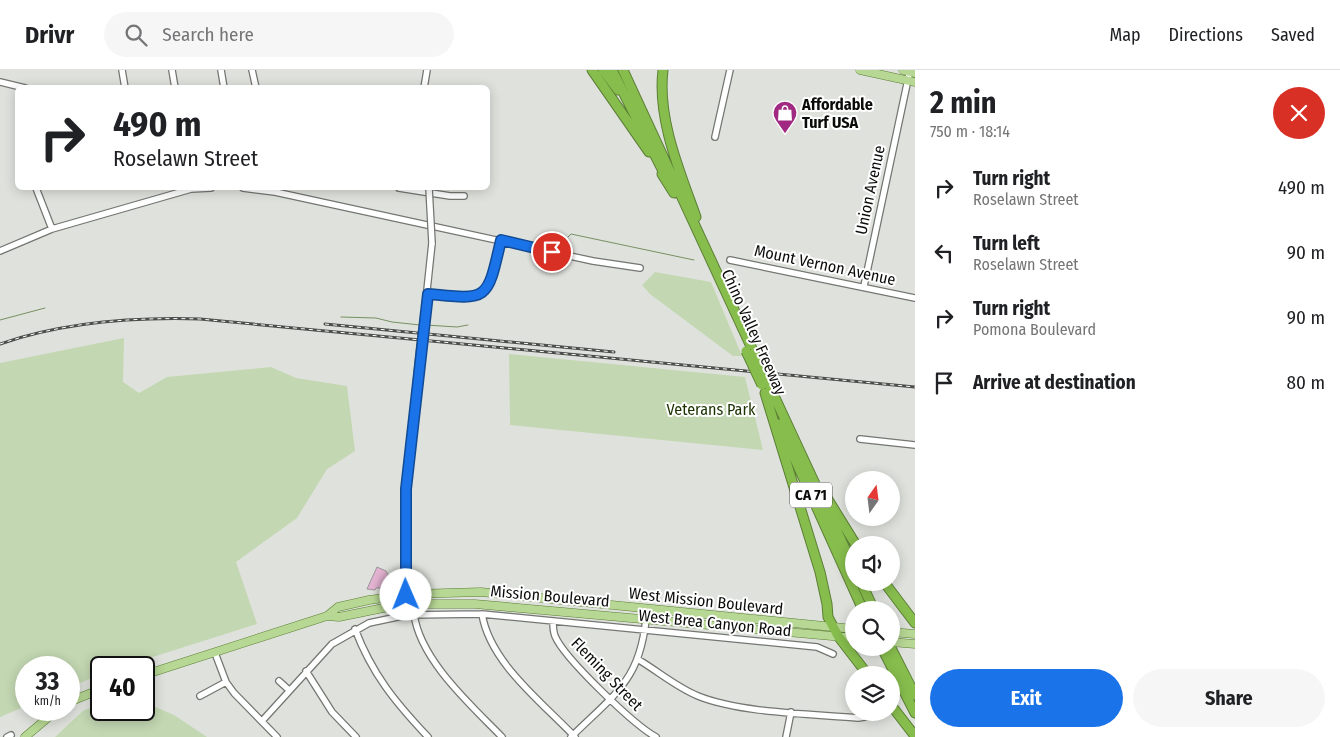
<!DOCTYPE html>
<meta charset="utf-8">
<style>
:root{--surface:#fff;--page:#f6f6f6;--text:#202124;--muted:#757577;--line:#e0e0e0;--accent:#1a73e8}
body{margin:0;font-family:"Fira Sans Condensed",sans-serif;background:var(--page);color:var(--text);height:100vh;display:flex;flex-direction:column;font-size:19px;white-space:nowrap}
*{box-sizing:border-box;margin:0}
p{font-size:16px;color:var(--muted)}
.icon{flex:none;width:28px;height:28px;fill:none;stroke:currentColor;stroke-width:2;stroke-linecap:round;stroke-linejoin:round}
.map{position:relative;flex:1;overflow:hidden}
.details{display:flex;flex-direction:column;background:var(--surface);width:425px}
.details>*{flex:none}
.hud{position:absolute;left:15px;top:15px;width:475px;height:105px;border-radius:8px;box-shadow:0 2px 12px #0003;background:#fff;color:var(--text);overflow:hidden}
.needle{width:32px;rotate:14deg}
.fabs{position:absolute;left:845px;top:401px;display:grid;gap:10px}
.fabs a{display:grid;place-items:center;width:55px;height:55px;border-radius:50%;background:var(--surface);box-shadow:0 2px 12px #0003;font-size:25px}
.speed{position:absolute;left:15px;top:586px;display:flex;gap:10px;font-size:25px;font-weight:700;text-align:center}
.speed>*{display:grid;place-content:center;width:65px;height:65px;border-radius:50%;background:var(--surface);box-shadow:0 2px 12px #0003;line-height:1}
.speed small{font-size:12px;font-weight:400}
.speed .limit{border:2px solid #111;border-radius:8px;background:#fff;color:#111}
.pin{position:absolute;display:grid;place-items:center;width:42px;height:42px;color:#fff;margin:-21px;border:2px solid #fff;border-radius:50%;box-shadow:0 1px 5px #0007}
.me{position:absolute;width:55px;margin:-28px;rotate:359deg;stroke-linejoin:round;filter:drop-shadow(0 0 4px #0008)}
.turn{display:flex;align-items:center;gap:18px;height:105px;padding:0 15px;font-size:22px}
.turn .icon{width:65px;height:65px;stroke-width:2.5}
.turn b{display:block;font-size:35px;line-height:42px}
.round{display:grid;place-items:center;flex:none;width:52px;height:52px;border-radius:26px;background:var(--page)}
.head{display:flex;align-items:center;justify-content:space-between;height:85px;padding:0 15px}
h1{font-size:30px;font-weight:700;line-height:38px}
.action{display:flex;gap:10px;margin-top:auto;padding:10px 15px}
.action a{flex:1;height:58px;border-radius:30px;background:var(--accent);color:#fff;font-size:20px;font-weight:700;line-height:58px;text-align:center}
.action a+a{background:var(--page);color:var(--text)}
ul{padding:0;list-style:none}
li{display:flex;align-items:center;gap:15px;height:65px;padding:0 15px}
li div{flex:1}
li b{display:block;font-size:19px}
li em{font-style:normal}
header{display:flex;align-items:center;gap:30px;box-sizing:border-box;height:70px;padding:0 25px;background:var(--surface);border-bottom:1px solid var(--line)}
header strong{font-size:24px}
nav{display:flex;gap:28px;margin-inline-start:auto;font-size:18px}
.search{width:350px;height:45px;background:var(--page);display:flex;align-items:center;gap:12px;box-sizing:border-box;padding:0 18px;border-radius:28px;color:var(--muted);font-size:19px}
main{display:flex;flex:1;min-height:0}
.map>svg:first-child{display:block}
.green{fill:#c3d7b2}
.lines{fill:none;stroke-linecap:round;stroke-linejoin:round}
.stream{stroke:#779062;stroke-width:1}
.building{fill:#e4b2d2;stroke:#9b9599}
.minor-casing{stroke:#737671;stroke-width:8}
.major-casing{stroke:#5c7f36;stroke-width:9}
.highway-casing{stroke:#5c7f36;stroke-width:11}
.minor{stroke:#fff;stroke-width:5.5}
.major{stroke:#b7d794;stroke-width:8}
.highway{stroke:#87bd4d;stroke-width:9}
.rail-casing{stroke:#4d4e4b;stroke-width:3}
.rail{stroke:#fff;stroke-width:1;stroke-dasharray:4;stroke-linecap:butt}
.minor-bridge-casing{stroke:#737671;stroke-width:8;stroke-linecap:butt}
.highway-bridge-casing{stroke:#5c7f36;stroke-width:11;stroke-linecap:butt}
.minor-bridge{stroke:#fff;stroke-width:5.5}
.highway-bridge{stroke:#87bd4d;stroke-width:9}
.route-casing{stroke:#114b97;stroke-width:12}
.route{stroke:#1a73e8;stroke-width:9}
.labels{text-anchor:middle;dominant-baseline:central;stroke-width:4;stroke-linejoin:round;paint-order:stroke}
.shield{fill:#fff;stroke:#545554;stroke-width:1}
.shield-label{font-size:15px;font-weight:bold;fill:#0b0c0a}
.poi-label{font-size:16px;font-weight:bold;fill:#0b0c0a;stroke:#fff;text-anchor:start}
.street-label{font-size:16px;fill:#0b0c0a;stroke:#fff}
.park-label{font-size:16px;fill:#1b3200;stroke:#fff}
</style>
<header>
<strong>Drivr</strong>
<div class="search"><svg class="icon" aria-label="search" viewBox="0 0 24 24"><circle cx="10" cy="10" r="6"/><path d="M15 15l6 6"/></svg>Search here</div>
<nav><a>Map</a><a>Directions</a><a>Saved</a></nav>
</header>
<main>
<div class="map">
<svg width="915" height="667" viewBox="0 0 915 667">
<rect width="100%" height="100%" fill="#dfe2dc"/>
<path class="green" d="M655 202 711 212 742 286H733L650 224 642 215Z
M124 268 123 312 139 323 167 307 271 297 296 308 347 316 355 381 327 399 297 448 236 492 257 554 121 597 101 598V604L69 618V598H26V636L0 647V293Z
M509 284 745 307 763 380 510 355Z
M144 632 174 645 207 667H55L84 640 101 635V640H144Z"/>
<g class="lines">
<path class="stream" d="M568 167 571 164 694 190
M565 181 567 172
M341 247 376 248 392 252 420 255
M0 250 45 238
M426 255 457 257 468 255"/>
</g>
<path class="building" d="M377 497 386 501 393 514 391 518H376L375 520 367 519Z"/>
<g class="lines">
<defs>
<path id="minor" d="M122 0 125 18
M172 0 175 18
M221 0 224 18
M252 0 256 18
M0 12 25 18
M424 18 427 0
M715 67 730 0
M36 118 52 159
M243 118 275 122 593 191 640 198
M399 118 450 126H464
M0 181 52 159 191 119 211 118
M730 190 915 228
M864 216 910 0
M428 224C488 230 487 229 501 170
M425 239 432 173
M860 369 915 375
M407 534 406 419 420 277
M414 544C420 590 471 635 502 667
M482 544C490 593 542 632 575 667
M553 551C553 556 553 561 555 566 564 588 634 655 656 667
M355 559C372 604 395 632 428 667
M215 583 226 612 234 623 277 667
M639 590C659 602 676 617 698 626 740 643 811 644 858 648L871 646
M306 601 332 642 356 667
M279 611 289 620
M200 626 226 612
M262 651 332 574 369 553 407 545 482 544 817 577 833 584
M7 667 11 665
M571 667C618 621 642 609 647 539
M786 667 791 642"/>
<path id="major" d="M860 0 915 12
M903 0 915 3
M327 546 339 547 403 534H475L854 568
M891 562 915 564
M891 572 915 574
M144 605 327 546 338 537 369 530 413 524 481 522 854 559
M69 632 101 619
M25 667 57 640"/>
<path id="highway" d="M592 0 649 82
M603 0 618 20
M612 0 666 107
M623 0 754 283
M663 0C657 49 680 102 696 147
M662 104 674 123
M770 317 854 498
M765 323 820 502 827 534 828 547 838 566 868 605
M779 354 863 540
M827 428 856 475
M861 512 874 540
M884 512 915 553
M882 578 915 643
M891 578 915 625
M891 635 915 666"/>
</defs>
<use href="#minor" class="minor-casing"/>
<use href="#major" class="major-casing"/>
<use href="#highway" class="highway-casing"/>
<use href="#minor" class="minor"/>
<use href="#major" class="major"/>
<use href="#highway" class="highway"/>
<defs>
<path id="rail" d="M325 254 614 282
M0 274C64 252 133 247 200 249L915 317"/>
</defs>
<use href="#rail" class="rail-casing"/>
<use href="#rail" class="rail"/>
<defs>
<path id="minor-bridge" d="M429 118 432 173
M420 277 425 239"/>
<path id="highway-bridge" d="M746 281 762 315
M754 283 770 317"/>
</defs>
<use href="#minor-bridge" class="minor-bridge-casing"/>
<use href="#highway-bridge" class="highway-bridge-casing"/>
<use href="#minor-bridge" class="minor-bridge"/>
<use href="#highway-bridge" class="highway-bridge"/>
</g>
<g class="lines">
<defs>
<path id="route" d="M406 525V419L428 224C489 230 487 231 501 170L552 182"/>
</defs>
<use href="#route" class="route-casing"/>
<use href="#route" class="route"/>
</g>
<defs>
<symbol id="shop-pin" viewBox="-11 -11 22 30"><path d="M0 17L-7.5 6A9.5 9.5 0 1 1 7.5 6Z" fill="#a12982" stroke="#fff"/><path d="M-5-2.5h2.3a2.7 3.5 0 0 1 5.4 0H5L5.5 6h-11ZM-1.5-2.5h3a1.5 2.3 0 0 0-3 0Z" fill="#fff"/></symbol>
</defs>
<g fill-rule="evenodd">
<use href="#shop-pin" x="771" y="29" width="28" height="38"/>
</g>
<g class="labels">
<rect class="shield" x="790" y="412.5" width="42" height="25" rx="4"/>
<g class="shield-label">
<text x="811" y="425">CA 71</text>
</g>
<g class="poi-label">
<text x="802" y="34">Affordable<tspan x="802" dy="18">Turf USA</tspan></text>
</g>
<g class="street-label">
<text transform="translate(870 120) rotate(-78)">Union Avenue</text>
<text transform="translate(825 195) rotate(12)">Mount Vernon Avenue</text>
<text transform="translate(754 262) rotate(66)">Chino Valley Freeway</text>
<text transform="translate(550 526) rotate(5)">Mission Boulevard</text>
<text transform="translate(706 531) rotate(6)">West Mission Boulevard</text>
<text transform="translate(715 553) rotate(6)">West Brea Canyon Road</text>
<text transform="translate(607 604) rotate(46)">Fleming Street</text>
</g>
<g class="park-label">
<text x="711" y="339">Veterans Park</text>
</g>
</g>
</svg>
<div class="fabs">
<a><svg class="needle" viewBox="-14 -14 28 28"><path d="M0-13l5 13h-10z" fill="#e53935"/><path d="M0 13l5-13h-10z" fill="#757577"/></svg></a>
<a><svg class="icon" aria-label="sound" viewBox="0 0 24 24"><path d="M4 9h4l5-4v14l-5-4H4zM17 9q2 3 0 6"/></svg></a>
<a><svg class="icon" aria-label="search" viewBox="0 0 24 24"><circle cx="10" cy="10" r="6"/><path d="M15 15l6 6"/></svg></a>
<a><svg class="icon" aria-label="layers" viewBox="0 0 24 24"><path d="M12 4l9 5-9 5-9-5zM3 14l9 5 9-5"/></svg></a>
</div>
<div class="speed"><div>33<small>km/h</small></div><div class="limit">40</div></div>
<div class="pin" style="left:552px;top:182px;background:#d93025"><svg class="icon" aria-label="arrive" viewBox="0 0 24 24"><path d="M6 21V4h12l-3 4 3 4H6"/></svg></div>
<svg class="me" style="left:406px;top:525px" viewBox="-20 -20 40 40"><circle r="19" fill="#fff"/><path d="M0-13L10 11 0 6-10 11z" fill="#1a73e8"/></svg>
<div class="hud">
<div class="turn"><svg class="icon" aria-label="right" viewBox="0 0 24 24"><path d="M7 20v-9h11M14 6l5 5-5 5"/></svg><div><b>490 m</b>Roselawn Street</div></div>
</div>
</div>
<section class="details">
<div class="head"><div><h1>2 min</h1><p>750 m · 18:14</p></div><a class="round" style="background:#d93025;color:#fff"><svg class="icon" aria-label="close" viewBox="0 0 24 24"><path d="M6 6l12 12M18 6L6 18"/></svg></a></div>
<ul>
<li><svg class="icon" aria-label="right" viewBox="0 0 24 24"><path d="M7 20v-9h11M14 6l5 5-5 5"/></svg><div><b>Turn right</b><p>Roselawn Street</p></div><em>490 m</em></li>
<li><svg class="icon" aria-label="left" viewBox="0 0 24 24"><path d="M17 20v-9H6M10 6l-5 5 5 5"/></svg><div><b>Turn left</b><p>Roselawn Street</p></div><em>90 m</em></li>
<li><svg class="icon" aria-label="right" viewBox="0 0 24 24"><path d="M7 20v-9h11M14 6l5 5-5 5"/></svg><div><b>Turn right</b><p>Pomona Boulevard</p></div><em>90 m</em></li>
<li><svg class="icon" aria-label="arrive" viewBox="0 0 24 24"><path d="M6 21V4h12l-3 4 3 4H6"/></svg><div><b>Arrive at destination</b></div><em>80 m</em></li>
</ul>
<div class="action"><a>Exit</a><a>Share</a></div>
</section>
</main>
